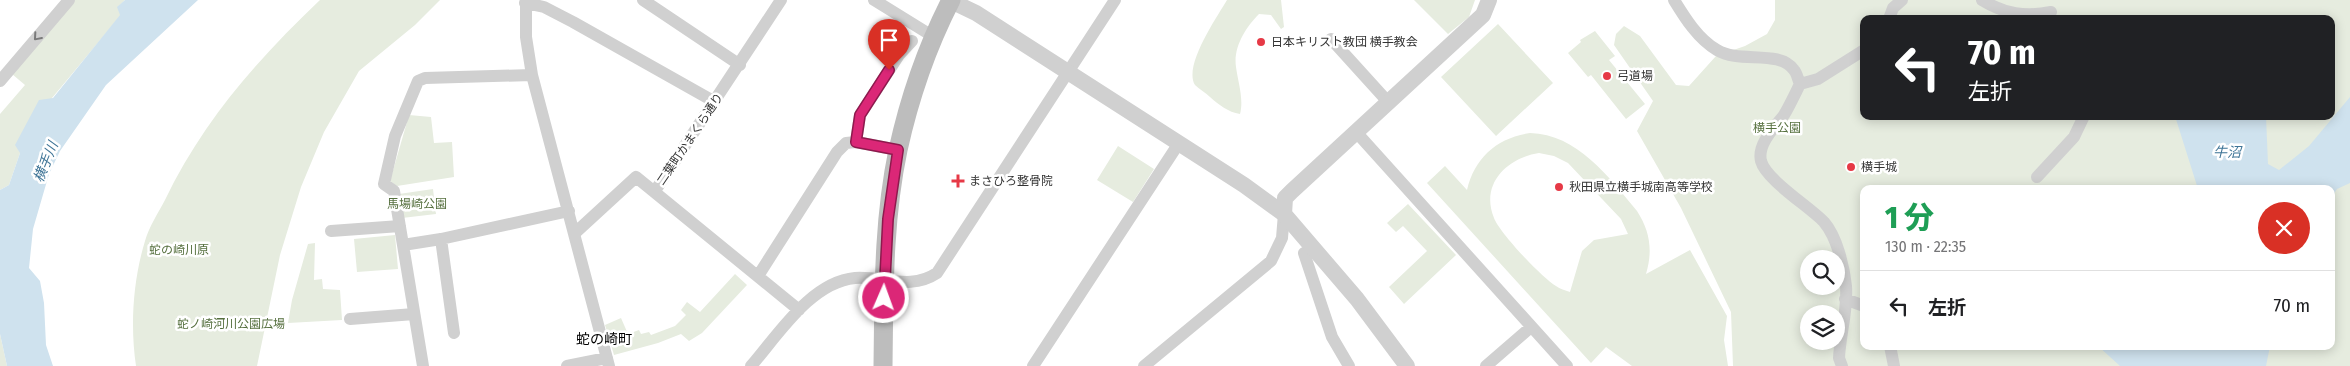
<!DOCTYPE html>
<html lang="ja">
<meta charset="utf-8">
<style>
:root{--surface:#fff;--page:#f6f6f6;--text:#202124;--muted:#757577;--line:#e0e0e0}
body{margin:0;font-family:"Fira Sans Condensed","Noto Sans JP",sans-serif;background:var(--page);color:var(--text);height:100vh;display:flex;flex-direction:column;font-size:19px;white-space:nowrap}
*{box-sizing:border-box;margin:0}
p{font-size:16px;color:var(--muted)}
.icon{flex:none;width:28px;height:28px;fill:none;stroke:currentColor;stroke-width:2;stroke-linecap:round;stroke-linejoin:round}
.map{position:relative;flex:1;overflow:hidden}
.panel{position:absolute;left:1860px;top:185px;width:475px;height:165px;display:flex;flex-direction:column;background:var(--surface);border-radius:10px;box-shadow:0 2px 12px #0003}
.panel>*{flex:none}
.banner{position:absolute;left:1860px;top:15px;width:475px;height:105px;border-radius:10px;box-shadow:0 2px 12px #0003;background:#202124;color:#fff;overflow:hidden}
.fabs{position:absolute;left:1800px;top:250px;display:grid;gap:10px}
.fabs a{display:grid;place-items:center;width:45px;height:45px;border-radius:50%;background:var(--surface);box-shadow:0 2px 12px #0003;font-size:25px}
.pin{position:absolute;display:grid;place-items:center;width:42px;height:42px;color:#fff;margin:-51px -21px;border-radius:50% 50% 50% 0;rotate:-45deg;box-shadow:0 0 5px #0007}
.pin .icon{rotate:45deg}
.me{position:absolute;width:55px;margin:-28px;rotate:2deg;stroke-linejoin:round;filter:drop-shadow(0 0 4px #0008)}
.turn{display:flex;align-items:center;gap:18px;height:105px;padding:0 25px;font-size:22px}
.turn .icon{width:65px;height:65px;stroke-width:2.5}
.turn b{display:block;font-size:35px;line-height:42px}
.round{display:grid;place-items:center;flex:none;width:52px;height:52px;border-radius:26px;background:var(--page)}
.head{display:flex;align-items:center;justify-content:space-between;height:85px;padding:0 25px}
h1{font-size:30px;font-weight:800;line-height:38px;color:#1e9e55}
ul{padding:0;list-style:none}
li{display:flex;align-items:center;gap:15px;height:70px;padding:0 25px;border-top:1px solid var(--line)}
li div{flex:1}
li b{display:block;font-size:19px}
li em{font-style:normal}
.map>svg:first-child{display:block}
.green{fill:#e6ecdf;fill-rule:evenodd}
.water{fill:#cfe2ee}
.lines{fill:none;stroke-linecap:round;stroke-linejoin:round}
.minor{stroke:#d0d0d0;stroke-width:12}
.tertiary{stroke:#d0d0d0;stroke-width:16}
.secondary{stroke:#bdbdbd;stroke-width:19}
.oneway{stroke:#7a7a7a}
.route-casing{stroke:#8e194d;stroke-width:12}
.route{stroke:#db2777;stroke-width:9}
.poi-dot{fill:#e63946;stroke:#fff;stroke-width:2}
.labels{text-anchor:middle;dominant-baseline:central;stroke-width:5;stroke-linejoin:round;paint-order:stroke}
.poi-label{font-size:12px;fill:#333;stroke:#fff;text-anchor:start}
.park-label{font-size:12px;fill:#56703f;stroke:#fff}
.street-label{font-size:12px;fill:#333;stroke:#fff}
.water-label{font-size:14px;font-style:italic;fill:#3f7597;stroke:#fff}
.neighbourhood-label{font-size:14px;fill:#000;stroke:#fff}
</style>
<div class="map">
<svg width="2350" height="366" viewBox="0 0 2350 366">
<rect width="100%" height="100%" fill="#fff"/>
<path class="green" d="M69 0H125L118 7 121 15 52 98 20 153 9 185 0 190V114L25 85 12 74Z
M320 0H440L415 25 359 71 324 132 301 187 280 255 257 366H136C130 326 133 280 145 241 149 227 158 213 165 200 203 121 257 60 320 0Z
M1227 0H1281L1284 27 1281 29 1271 15 1259 14C1246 27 1233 47 1236 67 1238 82 1244 99 1240 114 1228 112 1219 105 1210 97 1206 93 1199 89 1195 85 1183 66 1217 17 1227 0Z
M1414 0H1475L1469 17 1448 34Z
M1775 0H2350V366H1733L1731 312 1681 208 1637 131 1653 101 1614 45 1616 34 1624 26 1640 36 1676 85 1689 86 1716 56 1745 46 1767 34 1775 20ZM1864 19H2331V116H1864ZM1864 189H2331V346H1864ZM1809 259H1836V286H1809ZM1809 314H1836V341H1809Z
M1498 24 1553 83 1496 136 1441 77Z
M1595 31 1615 56 1609 60 1645 104 1626 119 1591 75 1588 77 1568 53 1581 42 1580 40Z
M409 115 431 117 434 143 452 142 454 177 397 186 390 181Z
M1530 133C1577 134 1609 177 1637 211 1650 231 1653 251 1646 274L1690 250 1727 316 1724 340 1728 366H1632L1606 347 1591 363 1427 183 1445 166 1467 190C1475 157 1497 138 1530 133ZM1539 153 1554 156 1568 163 1621 219 1628 234 1594 240 1582 251 1570 292C1565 290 1560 289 1556 286 1542 278 1499 232 1494 218 1480 184 1507 158 1539 153Z
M1118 146 1154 169 1133 202 1097 180Z
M433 189 436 214 402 218 399 194Z
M1408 204 1456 255 1404 304 1389 287 1427 251 1403 226 1396 232 1387 223Z
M395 235 398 269 357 272 354 239Z
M315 243 314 280 322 279 323 289 340 290 342 320 288 323 292 300 308 244Z
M735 274 747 285 702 333 689 341 681 334 658 343 614 355 605 325 621 318 628 334 639 330 641 334 649 332 651 335 675 326 686 315 681 310 687 302 700 312Z
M0 334 7 366H0Z"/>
<path class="water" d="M125 0H198L106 85 60 151 49 174 33 229 29 268 40 281 44 303 46 345 53 366H7L0 334V190L9 185 20 153 15 145 39 100 53 98 120 15 117 7Z
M2350 97V183L2337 189 2331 198V189H2198L2175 116H2266L2268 164 2279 170 2309 146Z
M2098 346H2270L2266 366H2120Z"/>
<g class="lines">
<path class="minor" d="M526 0V37L532 75 609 366
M643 0 740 65
M874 0 934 37
M1674 0C1685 18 1698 39 1717 50 1740 64 1779 49 1794 70 1797 73 1798 80 1800 84
M1982 0C2005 14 2025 17 2051 12
M525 3 544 7 573 22 715 102
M1889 19 1893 8 1902 0
M1331 39 1389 103
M0 81 69 0
M1357 133 1567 366
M856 142 860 115 899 55 912 41
M2037 177 2074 137 2084 116
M655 191 781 0
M331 231 400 226
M575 233 636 177 799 310
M441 239 454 333
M403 245 394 191 384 184 395 136 418 81 425 78 532 75
M1304 253 1332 337 1349 366
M758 276 837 152 846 143 856 142 898 150
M1845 299 1864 306
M350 319 414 314
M1890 346 1894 366
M423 366 403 245 441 239 569 211
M567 366 607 358
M751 366C778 335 811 282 855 278 884 276 910 291 937 273L1115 0
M1033 366 1179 143
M1144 366 1271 261 1282 238 1284 214
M1486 366 1531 327
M1842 366 1839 358C1840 335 1848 309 1846 286 1844 267 1837 237 1824 222 1810 207 1766 180 1761 161 1757 144 1775 127 1784 115 1790 105 1795 94 1800 84L1818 79 1864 50"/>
<path class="tertiary" d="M951 1 976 13 1244 185 1284 214 1357 299 1407 366
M1284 214 1285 198 1292 191 1483 15 1489 0"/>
<path class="secondary" d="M883 366C884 294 883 221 898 150 909 100 928 45 951 0"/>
</g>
<defs><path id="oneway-chevron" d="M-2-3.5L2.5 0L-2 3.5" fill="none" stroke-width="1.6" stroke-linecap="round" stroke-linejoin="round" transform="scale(1.25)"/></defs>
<use class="oneway" href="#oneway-chevron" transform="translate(37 37) rotate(131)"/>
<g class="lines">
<defs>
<path id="route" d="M884 298 888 219 898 150 856 142 860 115 889 70"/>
</defs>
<use href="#route" class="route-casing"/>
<use href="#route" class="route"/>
</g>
<g class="poi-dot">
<circle cx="1261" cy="42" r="5"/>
<circle cx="1607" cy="76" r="5"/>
<circle cx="1851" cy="167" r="5"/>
<path d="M955.5 173.5h5v5h5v5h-5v5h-5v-5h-5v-5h5z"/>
<circle cx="1559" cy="187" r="5"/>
</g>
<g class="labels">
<g class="poi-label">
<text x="1271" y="42">日本キリスト教団 横手教会</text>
<text x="1617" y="76">弓道場</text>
<text x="1861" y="167">横手城</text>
<text x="969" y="181">まさひろ整骨院</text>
<text x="1569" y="187">秋田県立横手城南高等学校</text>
</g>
<g class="park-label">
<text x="1777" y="128">横手公園</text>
<text x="417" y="204">馬場崎公園</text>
<text x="179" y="250">蛇の崎川原</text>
<text x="231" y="324">蛇ノ崎河川公園広場</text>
</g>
<g class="street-label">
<text transform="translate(690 139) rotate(-56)">二葉町かまくら通り</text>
</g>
<g class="water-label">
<text x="2227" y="152">牛沼</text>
<text transform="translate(46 162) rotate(-68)">横手川</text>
</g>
<g class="neighbourhood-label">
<text x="604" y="339">蛇の崎町</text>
</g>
</g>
</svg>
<div class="fabs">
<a><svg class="icon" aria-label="search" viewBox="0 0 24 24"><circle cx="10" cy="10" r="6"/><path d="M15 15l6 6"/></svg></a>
<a><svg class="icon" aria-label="layers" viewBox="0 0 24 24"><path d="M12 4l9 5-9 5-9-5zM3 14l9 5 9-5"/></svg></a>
</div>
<div class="pin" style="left:889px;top:70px;background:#d93025"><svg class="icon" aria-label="arrive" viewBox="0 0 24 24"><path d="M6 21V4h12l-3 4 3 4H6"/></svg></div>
<svg class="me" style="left:884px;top:298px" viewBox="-20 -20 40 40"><circle r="17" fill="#db2777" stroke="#fff" stroke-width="3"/><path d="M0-11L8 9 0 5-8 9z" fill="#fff"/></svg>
<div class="banner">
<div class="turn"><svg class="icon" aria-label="left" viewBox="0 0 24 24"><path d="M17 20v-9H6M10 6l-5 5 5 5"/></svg><div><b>70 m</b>左折</div></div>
</div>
<section class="panel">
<div class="head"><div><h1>1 分</h1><p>130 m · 22:35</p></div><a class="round" style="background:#d93025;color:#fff"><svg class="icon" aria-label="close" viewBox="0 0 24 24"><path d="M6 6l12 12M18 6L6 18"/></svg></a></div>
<ul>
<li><svg class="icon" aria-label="left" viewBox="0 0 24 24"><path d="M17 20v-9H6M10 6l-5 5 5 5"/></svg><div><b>左折</b></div><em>70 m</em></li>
</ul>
</section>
</div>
